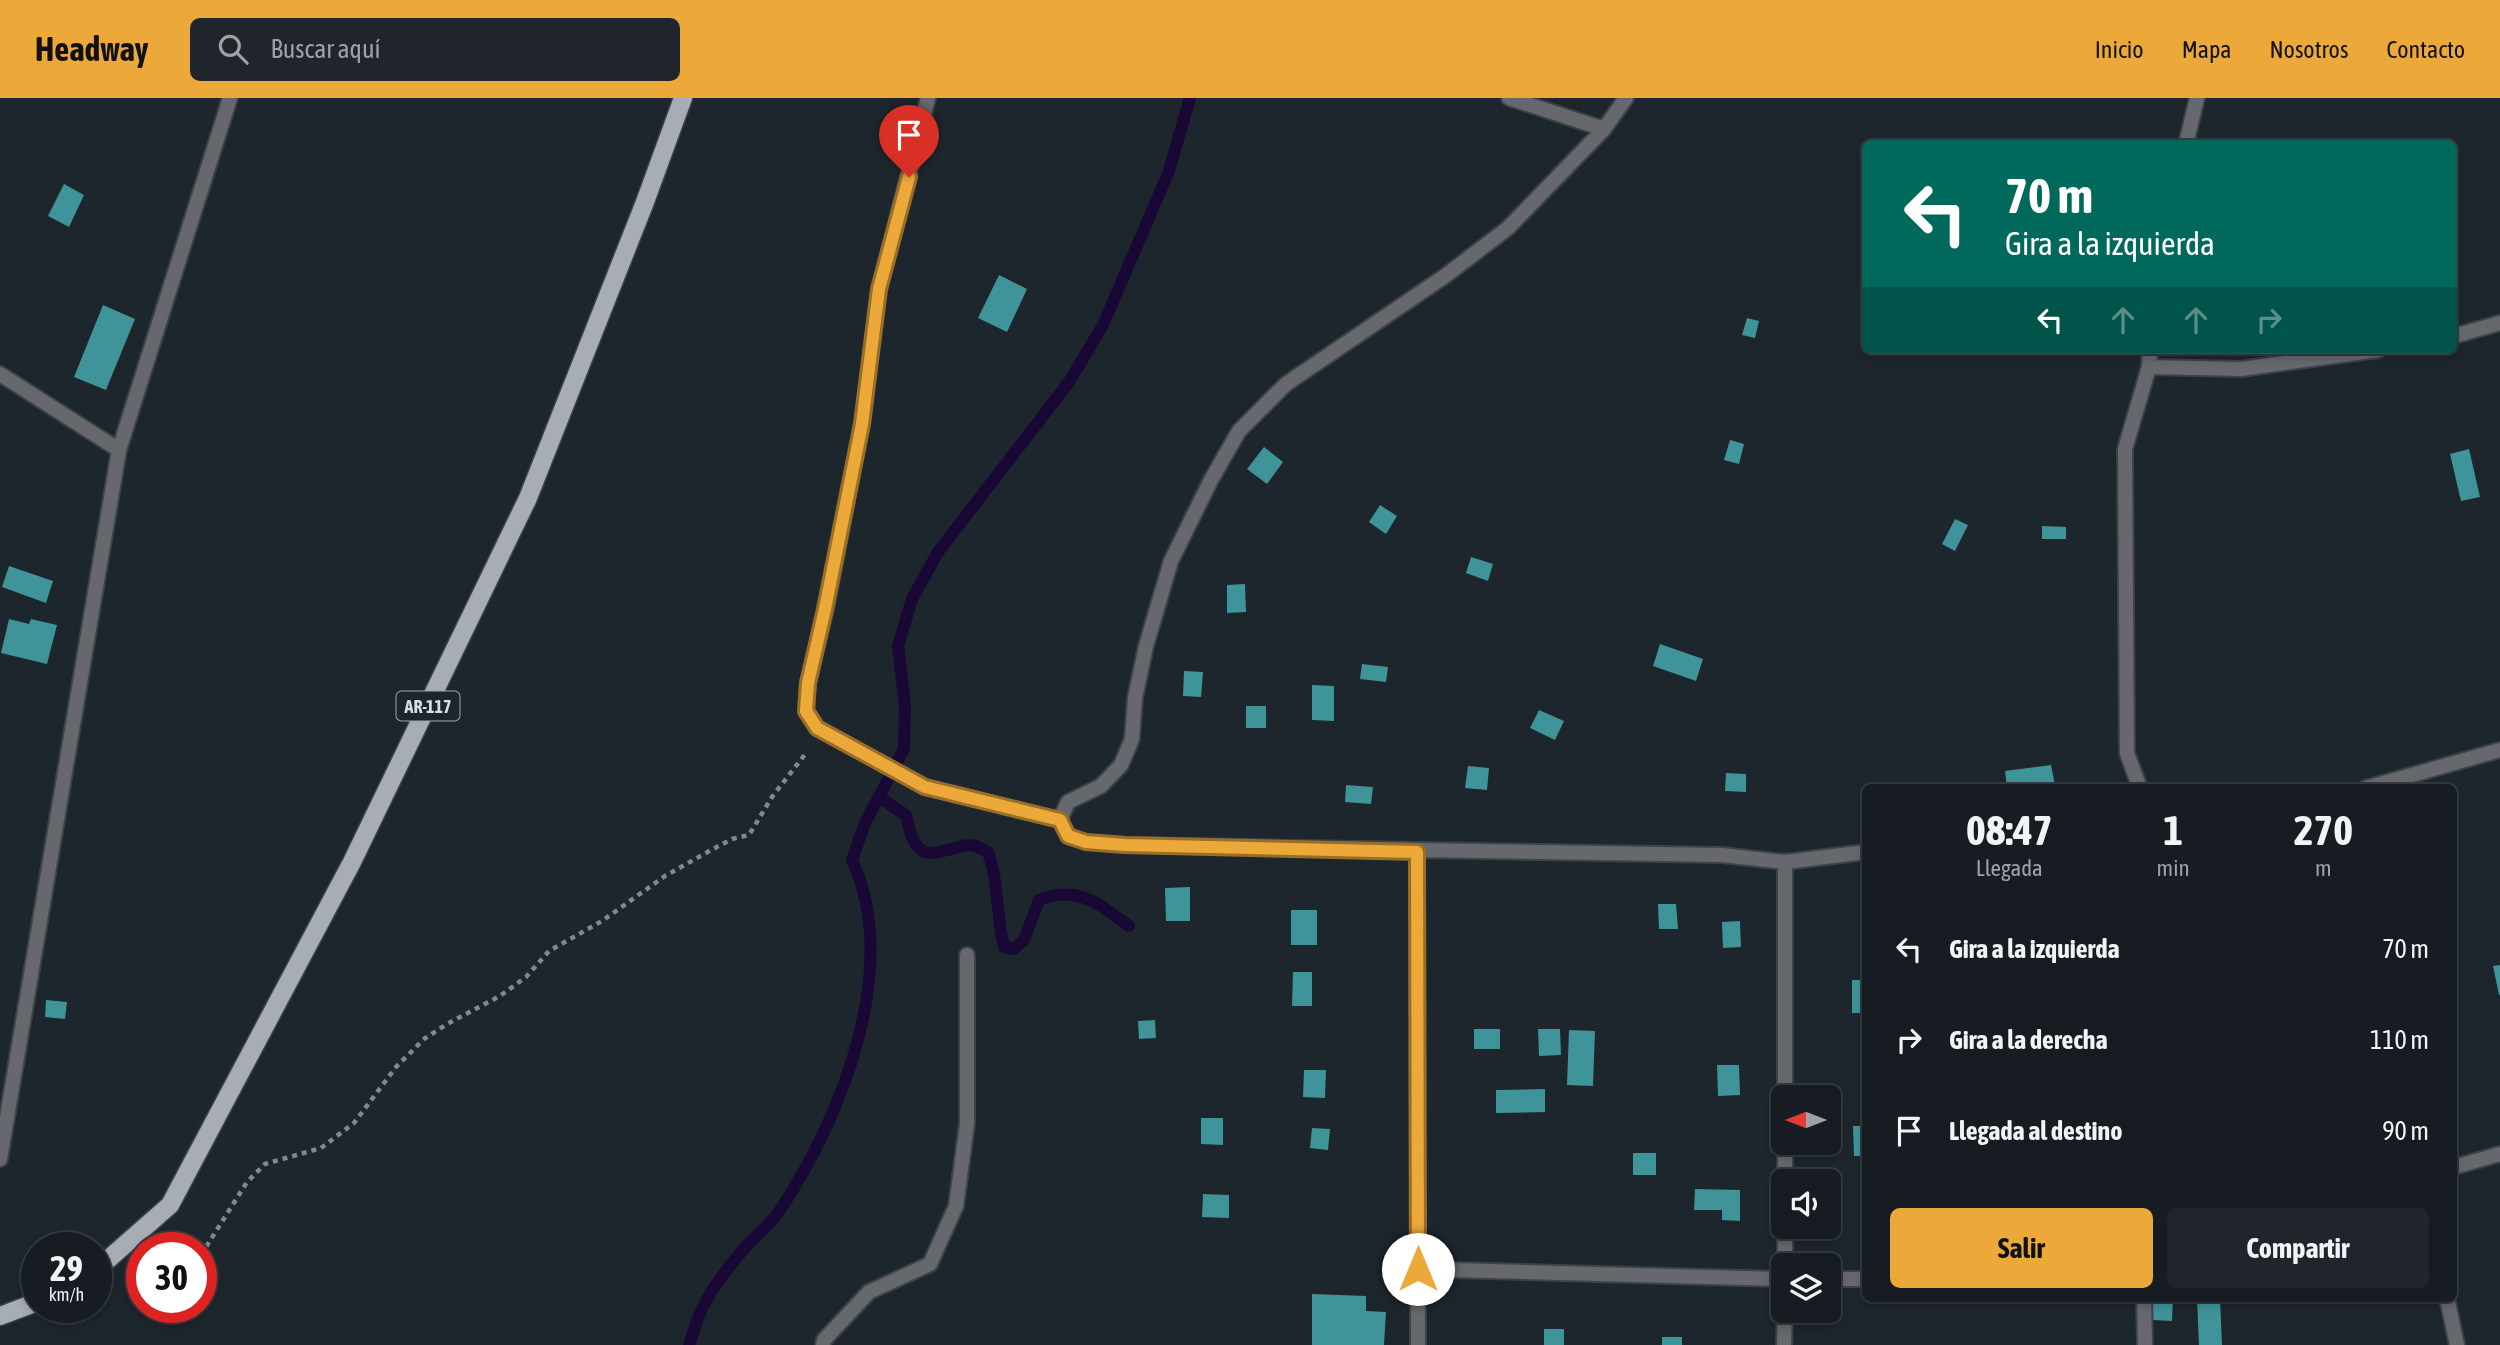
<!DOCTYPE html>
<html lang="es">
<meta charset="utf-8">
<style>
:root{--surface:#161c21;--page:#1f252a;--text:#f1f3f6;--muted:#9ea1a5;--line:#353a3f;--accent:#eca93a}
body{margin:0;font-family:"Asap Condensed",sans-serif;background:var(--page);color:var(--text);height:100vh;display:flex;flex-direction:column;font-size:26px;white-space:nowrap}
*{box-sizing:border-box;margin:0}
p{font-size:23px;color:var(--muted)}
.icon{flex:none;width:38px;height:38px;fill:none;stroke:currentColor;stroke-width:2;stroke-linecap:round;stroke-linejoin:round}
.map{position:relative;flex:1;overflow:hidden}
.side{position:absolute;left:1862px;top:686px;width:595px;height:518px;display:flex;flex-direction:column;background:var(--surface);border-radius:10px;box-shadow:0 4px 10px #0003,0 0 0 2px var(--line)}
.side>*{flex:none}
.guide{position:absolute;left:1862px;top:42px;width:595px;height:214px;border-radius:10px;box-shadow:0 4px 10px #0003,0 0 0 2px var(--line);background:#00695c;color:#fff;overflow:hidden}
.needle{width:46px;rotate:270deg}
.fabs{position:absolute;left:1771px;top:987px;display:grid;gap:14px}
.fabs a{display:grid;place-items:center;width:70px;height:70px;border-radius:10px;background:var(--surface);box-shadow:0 4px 10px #0003,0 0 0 2px var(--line);font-size:35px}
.speed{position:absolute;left:21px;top:1134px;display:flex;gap:14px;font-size:35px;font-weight:700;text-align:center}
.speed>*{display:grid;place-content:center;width:91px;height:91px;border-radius:50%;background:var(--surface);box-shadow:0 4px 10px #0003,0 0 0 2px var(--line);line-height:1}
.speed small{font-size:18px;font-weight:400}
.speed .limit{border:10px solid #d22;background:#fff;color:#111}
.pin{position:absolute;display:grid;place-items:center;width:60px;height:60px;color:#fff;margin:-72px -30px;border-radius:50% 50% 50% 0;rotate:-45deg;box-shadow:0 0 7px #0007}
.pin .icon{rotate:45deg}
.me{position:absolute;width:77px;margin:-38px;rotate:0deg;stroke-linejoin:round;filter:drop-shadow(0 0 5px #0008)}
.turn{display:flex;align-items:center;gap:24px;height:147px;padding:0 28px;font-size:32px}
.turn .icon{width:91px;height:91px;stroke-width:2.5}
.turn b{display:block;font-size:49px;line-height:60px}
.lanes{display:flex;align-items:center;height:66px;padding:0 28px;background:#0003;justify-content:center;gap:35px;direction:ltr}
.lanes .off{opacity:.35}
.eta{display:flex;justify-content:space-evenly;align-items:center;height:119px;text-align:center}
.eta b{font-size:42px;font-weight:700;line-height:49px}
.button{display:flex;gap:14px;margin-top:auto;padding:14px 28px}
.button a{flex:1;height:80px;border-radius:10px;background:var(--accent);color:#111;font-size:28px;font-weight:700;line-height:80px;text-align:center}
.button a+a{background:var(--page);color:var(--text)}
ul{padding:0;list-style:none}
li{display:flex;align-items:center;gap:21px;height:91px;padding:0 28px}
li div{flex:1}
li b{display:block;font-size:26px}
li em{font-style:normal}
header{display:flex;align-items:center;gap:42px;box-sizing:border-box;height:98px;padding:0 35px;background:var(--accent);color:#111}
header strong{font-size:33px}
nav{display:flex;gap:38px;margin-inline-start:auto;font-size:24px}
.search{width:490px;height:63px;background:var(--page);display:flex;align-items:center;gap:18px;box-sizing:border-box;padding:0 24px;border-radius:10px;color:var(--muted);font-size:26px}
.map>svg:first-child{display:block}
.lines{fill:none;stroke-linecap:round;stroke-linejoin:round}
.stream{stroke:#190835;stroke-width:12}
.building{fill:#3f9499}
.minor-casing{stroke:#3b4349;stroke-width:18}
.primary-casing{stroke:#3b4349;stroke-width:21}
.path{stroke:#82898e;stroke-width:4.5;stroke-dasharray:5 5;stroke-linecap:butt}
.minor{stroke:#66686d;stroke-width:14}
.primary{stroke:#a7acb5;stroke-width:18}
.route-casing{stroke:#996e26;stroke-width:18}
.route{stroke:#eca93a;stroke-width:12}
.labels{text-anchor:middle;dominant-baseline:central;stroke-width:7;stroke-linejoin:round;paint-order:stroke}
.shield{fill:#1d262c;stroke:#a0a7ab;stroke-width:2}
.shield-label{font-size:18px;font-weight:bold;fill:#d8dee2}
</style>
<header>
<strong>Headway</strong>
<div class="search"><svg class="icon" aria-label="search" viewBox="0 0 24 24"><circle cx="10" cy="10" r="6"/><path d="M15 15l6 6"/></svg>Buscar aquí</div>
<nav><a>Inicio</a><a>Mapa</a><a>Nosotros</a><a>Contacto</a></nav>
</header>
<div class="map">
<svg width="2500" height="1247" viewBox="0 0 2500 1247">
<rect width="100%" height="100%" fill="#1d262c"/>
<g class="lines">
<path class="stream" d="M879 699 906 717C908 725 909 732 912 739 924 770 951 746 972 747 977 748 984 752 988 754 999 785 996 817 1004 849L1014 851 1024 842 1039 802C1078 787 1098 805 1129 828
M689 1247C694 1234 697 1219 704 1207 713 1188 730 1167 744 1151 755 1138 771 1127 780 1112 841 1020 902 870 852 762L865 725 904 651 905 607 898 548 912 501 938 454 1069 284 1103 227 1169 73 1190 0"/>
</g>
<path class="building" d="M64 86 84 97 69 129 48 118Z
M999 177 1027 191 1007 234 978 220Z
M103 207 135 221 106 292 74 279Z
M1747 220 1759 223 1755 240 1742 237Z
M1730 342 1744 346 1739 366 1724 362Z
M1264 349 1283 364 1267 386 1247 371Z
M2469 351 2480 399 2461 403 2450 356Z
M1380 407 1397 418 1386 436 1369 424Z
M1955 421 1968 427 1955 453 1942 446Z
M2042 428 2066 429V441H2042Z
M1471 459 1493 466 1488 483 1466 475Z
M9 468 53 483 46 505 2 489Z
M1245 486 1246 514 1227 515V487Z
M9 521 29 526 31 521 57 527 47 566 1 555Z
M1660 546 1703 561 1696 583 1653 568Z
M1362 566 1388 569 1386 584 1360 581Z
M1184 573 1203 574 1201 599 1183 598Z
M1312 587 1334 588V623L1312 622Z
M1246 608H1266V630H1246Z
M1539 612 1564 623 1555 642 1530 630Z
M2051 667 2055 687 2007 690 2005 673Z
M1468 668 1489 670 1487 692 1465 690Z
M1726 675 1746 676V694L1725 693Z
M1346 687 1373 689 1371 706 1345 704Z
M1190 789V823H1166L1165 790Z
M1658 806H1676L1678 831H1659Z
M1291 812H1317V847H1291Z
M1740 823 1741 849 1723 850 1722 824Z
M2500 867V897H2499L2493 868Z
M1293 874H1312V908H1292Z
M1852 882H1866V915H1852Z
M46 902 67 904 65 921 45 919Z
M1155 922 1156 940 1139 941 1138 923Z
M1474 931H1500V951H1474Z
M1538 931H1560L1561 957 1539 958Z
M1569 932 1595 933 1593 988 1567 987Z
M1717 967H1739L1740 997 1718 998Z
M1304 972H1326L1325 1000 1303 999Z
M1545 991V1014L1496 1015V992Z
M1201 1020H1223V1047L1201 1046Z
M1853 1028H1866V1058H1854Z
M1312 1030 1330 1031 1328 1052 1310 1050Z
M1633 1055H1656V1077H1633Z
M1695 1091 1740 1092V1123L1722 1122V1112H1694Z
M1203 1096 1229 1097V1120L1202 1119Z
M1312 1196 1366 1198V1213L1386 1214 1384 1247H1312Z
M2153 1200H2173L2172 1223 2153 1222Z
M2197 1200H2220L2222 1247H2199Z
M1544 1231H1564V1247H1544Z
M1662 1239H1682V1247H1662Z"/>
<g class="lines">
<defs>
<path id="minor" d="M928 0 879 192 862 325 826 511 808 585 806 613 817 630 925 689 1060 722
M1509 0 1604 31
M1626 0 1604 31 1508 130 1445 178 1286 286 1239 333 1211 382 1171 463 1146 548 1135 600 1132 641 1121 667 1101 688 1068 704 1060 722 1068 738 1086 744 1125 747 1722 757 1785 764 1866 754
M2186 46 2197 0
M2454 238 2500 225
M2149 269 2241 271 2378 252
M0 276 119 352
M2140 690 2127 655 2125 351 2149 269 2150 252
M2366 690 2500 652
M1417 754 1418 1247
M1785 764V999
M1785 1045V1083
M0 1061 119 352 230 0
M2454 1069 2500 1056
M1785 1129V1167
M1418 1171 1783 1181
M1829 1181H1866
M2144 1200 2145 1247
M2447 1200 2457 1247
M823 1247 824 1242 869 1194 930 1166 956 1108 967 1026V857
M1784 1247 1785 1213"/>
<path id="primary" d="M96 1172 170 1107 352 764 528 400 645 104 683 0
M0 1218 37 1204"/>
</defs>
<use href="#minor" class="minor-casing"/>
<use href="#primary" class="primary-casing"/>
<path class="path" d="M201 1157 247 1084 265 1066 321 1050 354 1025 396 969 424 941 447 926 500 898 526 879 549 853 602 823 665 778 713 751 732 741 749 737 772 699 806 655"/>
<use href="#minor" class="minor"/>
<use href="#primary" class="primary"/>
</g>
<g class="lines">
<defs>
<path id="route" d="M909 79 879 191 862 326 825 511 808 585 806 613 817 630 925 689 1060 722 1068 738 1086 744 1125 747 1417 754 1418 1171"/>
</defs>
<use href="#route" class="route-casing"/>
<use href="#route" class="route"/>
</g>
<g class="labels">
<rect class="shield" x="396.5" y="593.5" width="63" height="29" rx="5"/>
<g class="shield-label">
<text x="428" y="608">AR-117</text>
</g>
</g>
</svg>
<div class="fabs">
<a><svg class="needle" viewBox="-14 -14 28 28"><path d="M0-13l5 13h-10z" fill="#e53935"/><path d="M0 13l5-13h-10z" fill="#9ea1a5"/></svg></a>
<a><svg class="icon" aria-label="sound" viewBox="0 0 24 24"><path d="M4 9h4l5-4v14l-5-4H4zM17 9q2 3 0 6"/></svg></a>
<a><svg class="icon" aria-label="layers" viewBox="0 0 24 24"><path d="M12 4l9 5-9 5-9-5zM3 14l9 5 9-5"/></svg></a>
</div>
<div class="speed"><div>29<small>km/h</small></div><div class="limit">30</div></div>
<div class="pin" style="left:909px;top:79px;background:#d93025"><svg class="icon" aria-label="arrive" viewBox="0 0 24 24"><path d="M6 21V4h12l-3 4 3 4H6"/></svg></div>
<svg class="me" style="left:1418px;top:1171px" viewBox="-20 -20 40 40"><circle r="19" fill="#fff"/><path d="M0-13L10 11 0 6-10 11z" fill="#eca93a"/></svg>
<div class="guide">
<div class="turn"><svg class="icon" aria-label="left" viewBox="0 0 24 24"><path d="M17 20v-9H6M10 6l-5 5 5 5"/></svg><div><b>70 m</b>Gira a la izquierda</div></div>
<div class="lanes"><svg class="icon" aria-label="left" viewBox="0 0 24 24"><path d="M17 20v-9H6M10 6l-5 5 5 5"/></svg><svg class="icon off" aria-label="ahead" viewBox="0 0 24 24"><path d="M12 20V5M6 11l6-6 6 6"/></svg><svg class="icon off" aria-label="ahead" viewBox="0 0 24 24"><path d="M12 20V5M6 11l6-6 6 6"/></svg><svg class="icon off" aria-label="right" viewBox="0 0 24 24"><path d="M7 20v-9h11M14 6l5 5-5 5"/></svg></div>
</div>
<section class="side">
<div class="eta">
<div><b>08:47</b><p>Llegada</p></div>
<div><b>1</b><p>min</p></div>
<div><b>270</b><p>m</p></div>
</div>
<ul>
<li><svg class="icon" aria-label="left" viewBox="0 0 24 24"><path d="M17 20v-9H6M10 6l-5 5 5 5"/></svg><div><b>Gira a la izquierda</b></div><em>70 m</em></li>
<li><svg class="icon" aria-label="right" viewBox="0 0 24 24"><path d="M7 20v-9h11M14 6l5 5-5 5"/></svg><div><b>Gira a la derecha</b></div><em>110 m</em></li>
<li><svg class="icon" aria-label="arrive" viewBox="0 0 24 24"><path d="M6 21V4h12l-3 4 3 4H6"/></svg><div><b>Llegada al destino</b></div><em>90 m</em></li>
</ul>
<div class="button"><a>Salir</a><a>Compartir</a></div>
</section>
</div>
